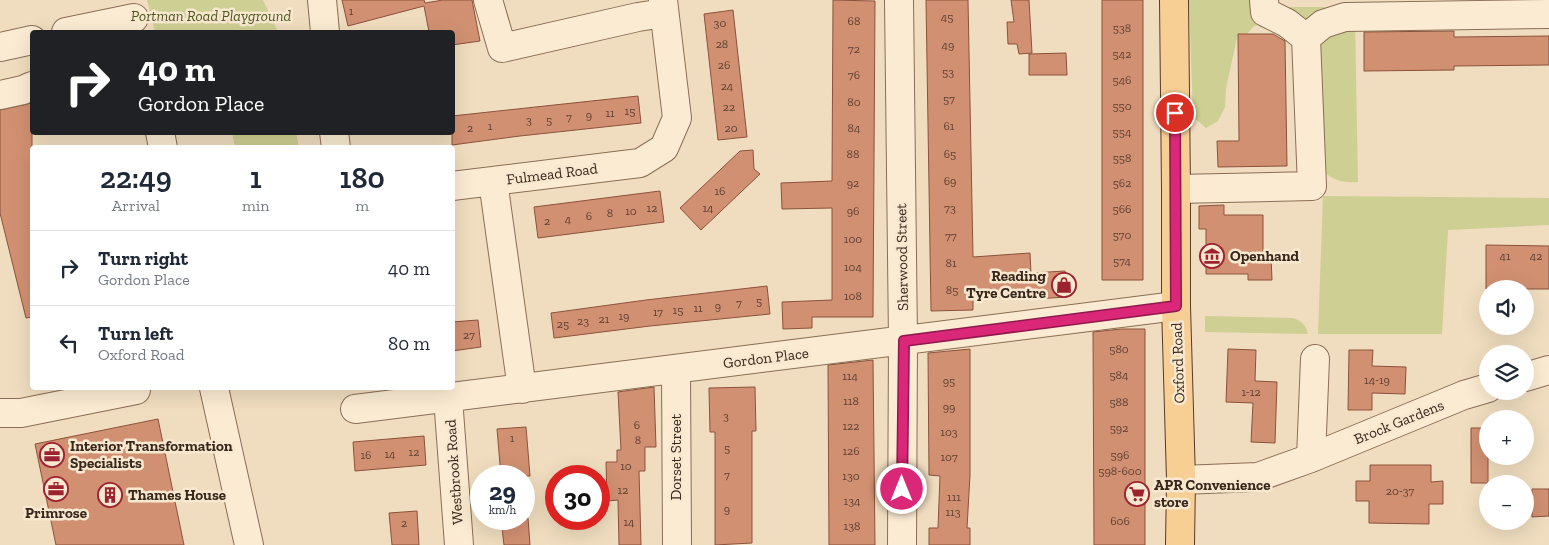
<!DOCTYPE html>
<meta charset="utf-8">
<style>
:root{--surface:#fff;--page:#f6f6f7;--text:#1f2937;--muted:#747a83;--line:#e0e1e3}
body{margin:0;font-family:"Zilla Slab",serif;background:var(--page);color:var(--text);height:100vh;display:flex;flex-direction:column;font-size:19px;white-space:nowrap}
*{box-sizing:border-box;margin:0}
p{font-size:16px;color:var(--muted)}
.icon{flex:none;width:28px;height:28px;fill:none;stroke:currentColor;stroke-width:2;stroke-linecap:round;stroke-linejoin:round}
.map{position:relative;flex:1;overflow:hidden}
.details{position:absolute;left:30px;top:145px;width:425px;height:245px;display:flex;flex-direction:column;background:var(--surface);border-radius:5px;box-shadow:0 5px 20px #0002}
.details>*{flex:none}
.guide{position:absolute;left:30px;top:30px;width:425px;height:105px;border-radius:5px;box-shadow:0 5px 20px #0002;background:#202124;color:#fff;overflow:hidden}
.buttons{position:absolute;left:1479px;top:280px;display:grid;gap:10px}
.buttons a{display:grid;place-items:center;width:55px;height:55px;border-radius:50%;background:var(--surface);box-shadow:0 5px 20px #0002;font-size:25px}
.speed{position:absolute;left:470px;top:465px;display:flex;gap:10px;font-size:25px;font-weight:700;text-align:center}
.speed>*{display:grid;place-content:center;width:65px;height:65px;border-radius:50%;background:var(--surface);box-shadow:0 5px 20px #0002;line-height:1}
.speed small{font-size:12px;font-weight:400}
.speed .limit{border:8px solid #d22;background:#fff;color:#111}
.pin{position:absolute;display:grid;place-items:center;width:42px;height:42px;color:#fff;margin:-21px;border:2px solid #fff;border-radius:50%;box-shadow:0 1px 5px #0007}
.me{position:absolute;width:55px;margin:-28px;rotate:0deg;stroke-linejoin:round;filter:drop-shadow(0 0 4px #0008)}
.turn{display:flex;align-items:center;gap:18px;height:105px;padding:0 25px;font-size:22px}
.turn .icon{width:65px;height:65px;stroke-width:2.5}
.turn b{display:block;font-size:35px;line-height:42px}
.eta{display:flex;justify-content:space-evenly;align-items:center;height:85px;text-align:center}
.eta b{font-size:30px;font-weight:600;line-height:35px}
ul{padding:0;list-style:none}
li{display:flex;align-items:center;gap:15px;height:75px;padding:0 25px;border-top:1px solid var(--line)}
li div{flex:1}
li b{display:block;font-size:19px}
li em{font-style:normal}
.map>svg:first-child{display:block}
.green{fill:#cecf92}
.building{fill:#d19072;stroke:#8b523b}
.lines{fill:none;stroke-linecap:round;stroke-linejoin:round}
.minor-casing{stroke:#8a6d56;stroke-width:30}
.major-casing{stroke:#573b2b;stroke-width:30}
.minor{stroke:#fbebd2;stroke-width:28}
.major{stroke:#f7ce94;stroke-width:28}
.route-casing{stroke:#8e194d;stroke-width:12}
.route{stroke:#db2777;stroke-width:9}
.labels{text-anchor:middle;dominant-baseline:central;stroke-width:5;stroke-linejoin:round;paint-order:stroke}
.number-label{font-size:12px;fill:#5f4132}
.park-label{font-size:15px;font-style:italic;fill:#4e5621;stroke:#f7e8cf}
.street-label{font-size:15px;fill:#39271c;stroke:#f7e8cf}
.poi-label{font-size:15px;font-weight:bold;fill:#39271c;stroke:#f7e8cf;text-anchor:start}
</style>
<div class="map">
<svg width="1549" height="545" viewBox="0 0 1549 545">
<rect width="100%" height="100%" fill="#f0ddbf"/>
<path class="green" d="M147 0H263L278 32H155Z
M1189 0H1271V7H1325L1324 29 1289 17 1254 26 1247 34H1238L1226 88 1225 107 1218 121 1206 128 1193 117Z
M1355 21 1358 182C1345 183 1335 181 1325 173L1319 43Z
M232 133H296L299 147H235Z
M1323 196 1549 198V225L1448 230 1442 334H1318Z
M1205 316 1293 318C1302 321 1306 325 1308 334L1205 332Z"/>
<path class="building" d="M342 0H424L425 3 443 0H472L480 41 452 45V32H429L424 6 348 26Z
M833 0 875 1 873 317H812V328L783 329 782 302 832 300V208L782 209 781 183 832 181Z
M926 0H968L973 257 1030 253 1031 273 1065 271 1067 297 1033 299V295L973 299V310L931 311Z
M1011 0H1029L1032 53 1019 54 1017 44H1008L1007 22H1014Z
M1102 0H1143V280H1102Z
M733 10 747 137 718 140 704 14Z
M1454 31V37L1549 36V65L1454 66V70L1364 71V32Z
M1238 34H1273L1285 41 1287 166 1218 167 1217 141H1239Z
M1066 53 1067 75H1029V54Z
M638 96 641 123 520 136 452 145V116Z
M32 103V317L26 318 0 213V110Z
M753 150 754 169 760 174 701 230 680 208 740 151Z
M660 191 664 222 538 238 534 207Z
M1224 205V215H1263V256H1271L1272 280H1248V274H1206V229H1199V206Z
M1486 245 1549 246V289H1486Z
M767 286 770 314 650 326 554 338 551 313 646 300Z
M478 320 481 347 452 351V322Z
M1121 329H1145V545H1094L1093 332Z
M970 349V475L967 528H970V545H929V528H938L940 476 929 475 928 353Z
M1228 349 1256 350 1255 381 1277 382 1275 443 1251 442 1253 403 1226 402Z
M1349 350H1373L1372 366 1406 367 1405 394 1372 393V410H1348Z
M873 360 875 545H829L828 365Z
M654 387 656 447H645V471H639L641 545H619L618 500 607 501 606 462H617V450H621L618 392Z
M755 387 756 431H752V543L715 545V432H710L709 388Z
M158 419 184 545H56L35 444Z
M526 427 530 476H501L497 429Z
M1471 428H1488V483H1471Z
M424 436 426 465 355 471 353 442Z
M1370 465H1431V482L1443 481V504H1429V524L1369 523V501H1356V481H1370Z
M1532 489H1549V516L1532 517Z
M417 511 419 545H392L389 513Z
M524 518H528L530 545H504L501 520Z"/>
<g class="lines">
<defs>
<path id="minor" d="M322 0 325 32
M488 0 502 48 638 17 664 13
M899 0 903 341 902 545
M66 32 134 18
M1306 38 1323 24 1345 17 1549 14
M0 47 32 40
M0 95 23 90 32 86
M160 132 163 148
M334 132 336 148
M452 186 493 181
M1176 189 1312 186 1306 38 1287 23 1265 12 1264 0
M676 369 677 545
M1525 377 1549 370
M214 388 249 545
M522 389 493 181 640 163 664 148 677 118 663 0
M448 398 459 545
M355 409 1176 306
M0 413H21L136 390
M1311 458 1315 359
M1181 480 1258 477 1311 458 1464 395 1488 388"/>
<path id="major" d="M1174 0 1176 189V306L1181 480 1180 545"/>
</defs>
<use href="#minor" class="minor-casing"/>
<use href="#major" class="major-casing"/>
<use href="#minor" class="minor"/>
<use href="#major" class="major"/>
</g>
<g class="lines">
<defs>
<path id="route" d="M902 489 904 341 1176 306 1175 113"/>
</defs>
<use href="#route" class="route-casing"/>
<use href="#route" class="route"/>
</g>
<defs>
<symbol id="museum-ring" viewBox="-11 -11 22 22"><circle r="9.5" fill="#f7e8cf" stroke="#9d2230" stroke-width="1.5"/><path d="M0-6L6-3V-2H-6V-3ZM-5-1h2V3h-2ZM-1-1h2V3h-2ZM3-1h2V3H3ZM-6 4H6V6H-6Z" fill="#9d2230"/></symbol>
<symbol id="shop-ring" viewBox="-11 -11 22 22"><circle r="9.5" fill="#f7e8cf" stroke="#9d2230" stroke-width="1.5"/><path d="M-5-2.5h2.3a2.7 3.5 0 0 1 5.4 0H5L5.5 6h-11ZM-1.5-2.5h3a1.5 2.3 0 0 0-3 0Z" fill="#9d2230"/></symbol>
<symbol id="office-ring" viewBox="-11 -11 22 22"><circle r="9.5" fill="#f7e8cf" stroke="#9d2230" stroke-width="1.5"/><path d="M-6-3h4V-5.5h4V-3h4V5H-6ZM-1-4.5V-3h2v-1.5ZM-6 0V1H6V0Z" fill="#9d2230"/></symbol>
<symbol id="supermarket-ring" viewBox="-11 -11 22 22"><circle r="9.5" fill="#f7e8cf" stroke="#9d2230" stroke-width="1.5"/><path d="M-6-5.5h2.5l.6 2H6L4.5 2H-2.5L-4.4-4H-6ZM-1.5 3.2a1.3 1.3 0 1 0 .1 0ZM3 3.2a1.3 1.3 0 1 0 .1 0Z" fill="#9d2230"/></symbol>
<symbol id="building-ring" viewBox="-11 -11 22 22"><circle r="9.5" fill="#f7e8cf" stroke="#9d2230" stroke-width="1.5"/><path d="M-4-6H4V6H1V3H-1V6H-4ZM-2.5-4.3h1.7v1.8h-1.7ZM.8-4.3h1.7v1.8H.8ZM-2.5-1h1.7V.8h-1.7ZM.8-1h1.7V.8H.8Z" fill="#9d2230"/></symbol>
</defs>
<g fill-rule="evenodd">
<use href="#museum-ring" x="1198" y="242" width="28" height="28"/>
<use href="#shop-ring" x="1050" y="271" width="28" height="28"/>
<use href="#office-ring" x="38" y="441" width="28" height="28"/>
<use href="#office-ring" x="42" y="475" width="28" height="28"/>
<use href="#supermarket-ring" x="1123" y="480" width="28" height="28"/>
<use href="#building-ring" x="96" y="481" width="28" height="28"/>
</g>
<g class="labels">
<g class="number-label">
<text x="351" y="11">1</text>
<text x="947" y="17">45</text>
<text x="854" y="21">68</text>
<text x="720" y="23">30</text>
<text x="1122" y="28">538</text>
<text x="722" y="44">28</text>
<text x="948" y="45">49</text>
<text x="854" y="49">72</text>
<text x="1122" y="54">542</text>
<text x="724" y="65">26</text>
<text x="948" y="72">53</text>
<text x="854" y="75">76</text>
<text x="1122" y="80">546</text>
<text x="727" y="86">24</text>
<text x="949" y="99">57</text>
<text x="854" y="102">80</text>
<text x="1122" y="106">550</text>
<text x="729" y="107">22</text>
<text x="630" y="111">15</text>
<text x="610" y="113">11</text>
<text x="589" y="115">9</text>
<text x="569" y="117">7</text>
<text x="529" y="120">3</text>
<text x="549" y="120">5</text>
<text x="490" y="126">1</text>
<text x="949" y="126">61</text>
<text x="470" y="128">2</text>
<text x="731" y="128">20</text>
<text x="854" y="128">84</text>
<text x="1122" y="132">554</text>
<text x="853" y="154">88</text>
<text x="950" y="154">65</text>
<text x="1122" y="158">558</text>
<text x="950" y="181">69</text>
<text x="853" y="183">92</text>
<text x="1122" y="183">562</text>
<text x="720" y="191">16</text>
<text x="652" y="208">12</text>
<text x="708" y="208">14</text>
<text x="950" y="208">73</text>
<text x="1122" y="209">566</text>
<text x="631" y="211">10</text>
<text x="853" y="211">96</text>
<text x="610" y="213">8</text>
<text x="589" y="216">6</text>
<text x="568" y="219">4</text>
<text x="547" y="221">2</text>
<text x="1122" y="235">570</text>
<text x="951" y="236">77</text>
<text x="853" y="239">100</text>
<text x="1505" y="256">41</text>
<text x="1536" y="256">42</text>
<text x="1122" y="261">574</text>
<text x="951" y="263">81</text>
<text x="853" y="267">104</text>
<text x="952" y="290">85</text>
<text x="853" y="296">108</text>
<text x="759" y="301">5</text>
<text x="739" y="303">7</text>
<text x="718" y="306">9</text>
<text x="698" y="308">11</text>
<text x="678" y="310">15</text>
<text x="658" y="312">17</text>
<text x="624" y="316">19</text>
<text x="604" y="319">21</text>
<text x="583" y="321">23</text>
<text x="563" y="324">25</text>
<text x="469" y="335">27</text>
<text x="1119" y="349">580</text>
<text x="1119" y="375">584</text>
<text x="850" y="376">114</text>
<text x="1377" y="380">14-19</text>
<text x="949" y="381">95</text>
<text x="1251" y="392">1-12</text>
<text x="851" y="401">118</text>
<text x="1119" y="402">588</text>
<text x="949" y="407">99</text>
<text x="726" y="416">3</text>
<text x="637" y="425">6</text>
<text x="851" y="426">122</text>
<text x="1119" y="428">592</text>
<text x="949" y="432">103</text>
<text x="512" y="438">1</text>
<text x="638" y="440">8</text>
<text x="727" y="448">5</text>
<text x="851" y="451">126</text>
<text x="414" y="452">12</text>
<text x="390" y="454">14</text>
<text x="366" y="455">16</text>
<text x="1120" y="455">596</text>
<text x="949" y="457">107</text>
<text x="626" y="466">10</text>
<text x="1120" y="471">598-600</text>
<text x="727" y="475">7</text>
<text x="851" y="476">130</text>
<text x="623" y="490">12</text>
<text x="1400" y="491">20-37</text>
<text x="954" y="497">111</text>
<text x="852" y="501">134</text>
<text x="727" y="509">9</text>
<text x="953" y="512">113</text>
<text x="1120" y="521">606</text>
<text x="629" y="522">14</text>
<text x="404" y="523">2</text>
<text x="852" y="526">138</text>
</g>
<g class="park-label">
<text x="211" y="16">Portman Road Playground</text>
</g>
<g class="street-label">
<text transform="translate(552 174) rotate(-7)">Fulmead Road</text>
<text transform="translate(902 257) rotate(-91)">Sherwood Street</text>
<text transform="translate(766 358) rotate(-7)">Gordon Place</text>
<text transform="translate(1178 363) rotate(-92)">Oxford Road</text>
<text transform="translate(1399 422) rotate(-22)">Brock Gardens</text>
<text transform="translate(676 457) rotate(-90)">Dorset Street</text>
<text transform="translate(454 472) rotate(-94)">Westbrook Road</text>
</g>
<g class="poi-label">
<text x="1230" y="256">Openhand</text>
<text x="1046" y="276" text-anchor="end">Reading<tspan x="1046" dy="17">Tyre Centre</tspan></text>
<text x="70" y="446">Interior Transformation<tspan x="70" dy="17">Specialists</tspan></text>
<text x="1154" y="485">APR Convenience<tspan x="1154" dy="17">store</tspan></text>
<text x="128" y="495">Thames House</text>
<text x="56" y="513" text-anchor="middle">Primrose</text>
</g>
</g>
</svg>
<div class="buttons">
<a><svg class="icon" aria-label="sound" viewBox="0 0 24 24"><path d="M4 9h4l5-4v14l-5-4H4zM17 9q2 3 0 6"/></svg></a>
<a><svg class="icon" aria-label="layers" viewBox="0 0 24 24"><path d="M12 4l9 5-9 5-9-5zM3 14l9 5 9-5"/></svg></a>
<a>+</a>
<a>−</a>
</div>
<div class="speed"><div>29<small>km/h</small></div><div class="limit">30</div></div>
<div class="pin" style="left:1175px;top:113px;background:#d93025"><svg class="icon" aria-label="arrive" viewBox="0 0 24 24"><path d="M6 21V4h12l-3 4 3 4H6"/></svg></div>
<svg class="me" style="left:902px;top:489px" viewBox="-20 -20 40 40"><circle r="17" fill="#db2777" stroke="#fff" stroke-width="3"/><path d="M0-11L8 9 0 5-8 9z" fill="#fff"/></svg>
<div class="guide">
<div class="turn"><svg class="icon" aria-label="right" viewBox="0 0 24 24"><path d="M7 20v-9h11M14 6l5 5-5 5"/></svg><div><b>40 m</b>Gordon Place</div></div>
</div>
<section class="details">
<div class="eta">
<div><b>22:49</b><p>Arrival</p></div>
<div><b>1</b><p>min</p></div>
<div><b>180</b><p>m</p></div>
</div>
<ul>
<li><svg class="icon" aria-label="right" viewBox="0 0 24 24"><path d="M7 20v-9h11M14 6l5 5-5 5"/></svg><div><b>Turn right</b><p>Gordon Place</p></div><em>40 m</em></li>
<li><svg class="icon" aria-label="left" viewBox="0 0 24 24"><path d="M17 20v-9H6M10 6l-5 5 5 5"/></svg><div><b>Turn left</b><p>Oxford Road</p></div><em>80 m</em></li>
</ul>
</section>
</div>
